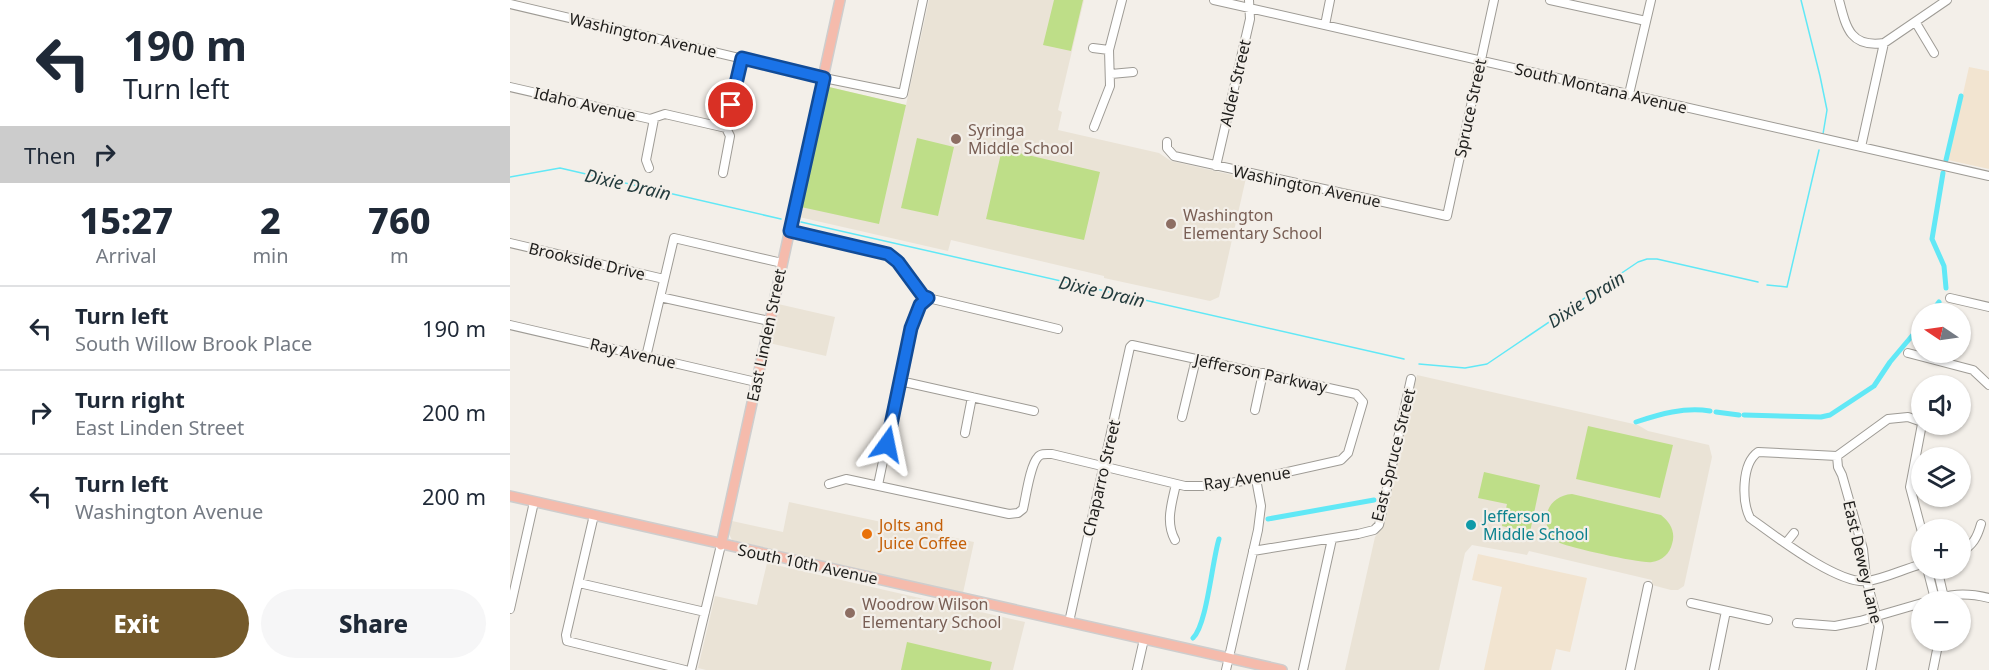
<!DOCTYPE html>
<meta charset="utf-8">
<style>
:root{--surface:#fff;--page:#f6f6f7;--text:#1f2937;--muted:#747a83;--line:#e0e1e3;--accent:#745a2b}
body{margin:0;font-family:"Noto Sans",sans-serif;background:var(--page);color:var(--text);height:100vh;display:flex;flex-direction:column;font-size:22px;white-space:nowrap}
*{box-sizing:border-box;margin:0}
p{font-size:20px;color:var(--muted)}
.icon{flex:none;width:33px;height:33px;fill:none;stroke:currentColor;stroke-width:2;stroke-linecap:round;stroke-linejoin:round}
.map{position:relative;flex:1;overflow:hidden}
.details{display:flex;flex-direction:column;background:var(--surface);width:510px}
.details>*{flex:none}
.top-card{background:#fff;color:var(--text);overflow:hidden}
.needle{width:39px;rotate:283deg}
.tools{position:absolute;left:1401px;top:303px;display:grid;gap:12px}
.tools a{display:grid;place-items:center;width:60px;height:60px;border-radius:50%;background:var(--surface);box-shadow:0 2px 4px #0004;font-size:30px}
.pin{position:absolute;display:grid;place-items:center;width:51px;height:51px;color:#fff;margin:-26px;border:3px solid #fff;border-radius:50%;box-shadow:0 2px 6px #0007}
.me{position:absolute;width:66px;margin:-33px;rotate:12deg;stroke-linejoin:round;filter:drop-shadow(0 0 4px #0008)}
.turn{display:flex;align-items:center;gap:21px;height:126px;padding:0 24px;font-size:27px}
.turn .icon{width:78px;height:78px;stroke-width:2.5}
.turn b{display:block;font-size:42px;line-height:51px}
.then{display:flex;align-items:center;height:57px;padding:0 24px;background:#0003;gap:12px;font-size:22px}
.eta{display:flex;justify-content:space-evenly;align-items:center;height:102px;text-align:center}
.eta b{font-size:36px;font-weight:800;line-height:42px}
.primary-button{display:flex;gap:12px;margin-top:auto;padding:12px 24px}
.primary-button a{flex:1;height:69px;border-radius:36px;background:var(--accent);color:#fff;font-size:24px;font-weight:800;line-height:69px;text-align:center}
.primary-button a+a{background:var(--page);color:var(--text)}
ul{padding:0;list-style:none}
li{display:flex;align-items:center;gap:18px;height:84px;padding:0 24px;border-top:2px solid var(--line)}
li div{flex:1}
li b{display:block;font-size:22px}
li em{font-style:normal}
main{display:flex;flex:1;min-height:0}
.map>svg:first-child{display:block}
.built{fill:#eae3d6}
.industrial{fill:#f2e4d0}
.green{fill:#bede88}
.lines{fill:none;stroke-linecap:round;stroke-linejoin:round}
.stream{stroke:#61e8f6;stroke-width:1.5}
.canal{stroke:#61e8f6;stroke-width:5}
.minor-casing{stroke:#9e9b95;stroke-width:10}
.major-casing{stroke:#cecdcd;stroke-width:12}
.minor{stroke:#fff;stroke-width:8}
.major{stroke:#f5bbac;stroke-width:9}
.route-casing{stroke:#114b97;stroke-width:15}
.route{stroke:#1a73e8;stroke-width:10}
.education-dot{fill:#8d6e63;stroke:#f3efe9;stroke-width:2}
.culture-dot{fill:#0f9aa8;stroke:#f3efe9;stroke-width:2}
.food-dot{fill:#e8710a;stroke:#f3efe9;stroke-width:2}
.labels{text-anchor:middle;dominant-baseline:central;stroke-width:4.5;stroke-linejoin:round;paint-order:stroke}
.street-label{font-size:16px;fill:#1e1d1b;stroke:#f3efe9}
.education-label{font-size:16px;fill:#785e54;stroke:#f3efe9;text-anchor:start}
.culture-label{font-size:16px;fill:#0d838f;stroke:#f3efe9;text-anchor:start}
.food-label{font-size:16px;fill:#c56008;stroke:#f3efe9;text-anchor:start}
.water-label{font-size:18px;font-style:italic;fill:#233b3d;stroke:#f3efe9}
</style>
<main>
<section class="details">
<div class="top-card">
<div class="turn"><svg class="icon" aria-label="left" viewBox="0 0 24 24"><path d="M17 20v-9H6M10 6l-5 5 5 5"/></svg><div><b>190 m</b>Turn left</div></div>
<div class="then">Then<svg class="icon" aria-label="right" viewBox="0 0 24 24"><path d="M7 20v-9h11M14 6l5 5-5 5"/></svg></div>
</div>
<div class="eta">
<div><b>15:27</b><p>Arrival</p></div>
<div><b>2</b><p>min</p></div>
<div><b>760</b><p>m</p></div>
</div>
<ul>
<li><svg class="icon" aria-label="left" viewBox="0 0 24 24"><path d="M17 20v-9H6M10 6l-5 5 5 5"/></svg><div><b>Turn left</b><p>South Willow Brook Place</p></div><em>190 m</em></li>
<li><svg class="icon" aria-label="right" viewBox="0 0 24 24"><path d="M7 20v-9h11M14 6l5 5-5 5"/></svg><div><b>Turn right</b><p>East Linden Street</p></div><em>200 m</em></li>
<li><svg class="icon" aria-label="left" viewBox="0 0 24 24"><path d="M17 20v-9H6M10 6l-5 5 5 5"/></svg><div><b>Turn left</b><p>Washington Avenue</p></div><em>200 m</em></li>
</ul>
<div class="primary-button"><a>Exit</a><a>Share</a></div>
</section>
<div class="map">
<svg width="1479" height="670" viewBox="0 0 1479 670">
<rect width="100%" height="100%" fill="#f3efe9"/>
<path class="built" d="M419 0H574L548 110 552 112 548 130 649 153 661 161 736 178 709 297 700 301 594 278V276L441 240 438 251 289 217 317 89 319 87 396 105Z
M268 304 325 317 316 356 259 343Z
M907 375 1128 425 1138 431 1199 445 1202 457 1174 586 1168 590H1161L1142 585V580L1019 551 1017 555 962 545 955 553 929 670H835L865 537 871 529Z
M279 502 464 542 453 593 222 540 219 534 222 521 273 532Z
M257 563 515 622 503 670H196L188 668 205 596 247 605Z"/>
<path class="industrial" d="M1459 67 1479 71V169L1438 160Z
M968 554 1077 578 1060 652 1046 649 1041 670H974L992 587 962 580Z"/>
<path class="green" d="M544 0H573L561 51 533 45Z
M319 87 396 105 369 224 291 207 317 89Z
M407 138 444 147 428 216 391 208Z
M492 149 590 172 574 240 476 219Z
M1078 426 1163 445 1150 498 1066 479Z
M974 472 1030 485 1020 532 992 526 997 504 968 498Z
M1062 494 1151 515C1160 522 1166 532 1162 544 1160 553 1152 561 1142 562 1132 564 1062 548 1050 543 1027 528 1034 496 1062 494Z
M397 642 482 662 480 670H391Z"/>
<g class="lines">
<path class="stream" d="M1291 0 1310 76 1317 110 1313 134
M0 177 50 168 271 219
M291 222 894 359
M1257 285 1277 287 1309 150
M909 364 955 368 977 364 1128 262 1137 259H1147L1248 282"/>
<path class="canal" d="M1436 160 1451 96
M1433 173 1422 239 1434 266 1436 288
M1420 314 1429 302
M1206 412 1229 415
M1234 415 1311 417 1320 415 1364 386 1380 362 1412 324
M1126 422C1150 414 1174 407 1200 411
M758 519 864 500
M683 638C697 625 702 561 709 539"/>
<defs>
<path id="minor" d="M704 0 1479 176
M1040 0 1136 21
M1329 0C1336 27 1340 48 1374 43
M0 4 314 78 393 94 413 0
M1406 23 1424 53
M815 25 820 0
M583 48 599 50
M601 74 623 72
M0 87 140 119 155 114 216 128 220 136 213 173
M1119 94 1141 0
M584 127 600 86 599 50 612 0
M216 128 232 58
M657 142V148L664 156 937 216 984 0
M1351 147 1374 43 1437 0
M706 166 740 19 739 0
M139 168 136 160 144 119
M280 231 378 254 388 262 413 296 418 298 548 329
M0 243 154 279
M150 297 259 321
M1440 298 1479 307
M0 325 246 382
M1398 353 1463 370 1479 385
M136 357 164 238 272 263
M390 381 524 411
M745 410 753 373
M672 417 686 359
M1412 422 1398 417 1378 419 1327 456 1248 452C1231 464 1232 502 1240 518 1264 535 1329 586 1358 581 1376 578 1394 569 1412 564
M455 433 462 397
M1327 456 1328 467 1332 475 1353 549 1356 578 1369 627 1361 670
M319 484 336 479 499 514 508 513 513 509C516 497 520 465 528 457 531 453 537 454 542 454L675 486H700L746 479 831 460 838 453 853 402 846 394 622 345 620 347 559 622
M368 485 401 328 410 305 418 298
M84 515 56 635 57 641 175 670
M1412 532 1400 487 1412 424
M665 540C655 522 662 503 666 484
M1276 543 1284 533
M743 551 848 534 864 530 869 525 901 379
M1450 553C1463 545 1467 538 1471 524
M1417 568 1425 599
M1427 568 1435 602
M69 583 195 612
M1416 602C1440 594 1454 592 1479 598
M1181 603 1258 620
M0 609 24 502
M1287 623 1325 626 1350 621 1412 603
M181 670 211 545
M627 670 634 639
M716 670 748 530 751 506 746 479
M793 670 822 539
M1120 670 1138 586
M1204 670 1216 611
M1423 670 1429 640"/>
<path id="major" d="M0 496 772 670
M211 545 330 0"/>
</defs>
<use href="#minor" class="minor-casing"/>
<use href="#major" class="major-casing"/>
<use href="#minor" class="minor"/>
<use href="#major" class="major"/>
</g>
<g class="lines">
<defs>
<path id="route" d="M221 105 232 58 314 78 280 231 378 254 388 262 413 296 418 298 410 305 401 328 377 444"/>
</defs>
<use href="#route" class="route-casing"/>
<use href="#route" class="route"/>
</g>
<g class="education-dot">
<circle cx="446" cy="139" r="6"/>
<circle cx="661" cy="224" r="6"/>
<circle cx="340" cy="613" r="6"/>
</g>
<circle class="culture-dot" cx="961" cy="525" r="6"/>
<circle class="food-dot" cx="357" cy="534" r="6"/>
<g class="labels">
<g class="street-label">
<text transform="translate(133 35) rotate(13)">Washington Avenue</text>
<text transform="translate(725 83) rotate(-77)">Alder Street</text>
<text transform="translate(1091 88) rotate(13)">South Montana Avenue</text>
<text transform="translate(75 104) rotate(13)">Idaho Avenue</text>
<text transform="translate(960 108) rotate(-78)">Spruce Street</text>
<text transform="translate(797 186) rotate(12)">Washington Avenue</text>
<text transform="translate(77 261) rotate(13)">Brookside Drive</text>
<text transform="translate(256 335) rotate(-78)">East Linden Street</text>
<text transform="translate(123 353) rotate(13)">Ray Avenue</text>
<text transform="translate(751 373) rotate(12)">Jefferson Parkway</text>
<text transform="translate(883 455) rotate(-76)">East Spruce Street</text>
<text transform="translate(591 478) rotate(-77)">Chaparro Street</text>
<text transform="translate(737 478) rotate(-8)">Ray Avenue</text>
<text transform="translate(1353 562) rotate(77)">East Dewey Lane</text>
<text transform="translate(298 564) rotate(12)">South 10th Avenue</text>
</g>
<g class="education-label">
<text x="458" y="130">Syringa<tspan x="458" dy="18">Middle School</tspan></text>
<text x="673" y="215">Washington<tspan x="673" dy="18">Elementary School</tspan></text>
<text x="352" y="604">Woodrow Wilson<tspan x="352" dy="18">Elementary School</tspan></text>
</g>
<g class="culture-label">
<text x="973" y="516">Jefferson<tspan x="973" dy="18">Middle School</tspan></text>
</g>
<g class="food-label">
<text x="369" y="525">Jolts and<tspan x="369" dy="18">Juice Coffee</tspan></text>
</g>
<g class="water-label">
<text transform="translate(118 184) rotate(13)">Dixie Drain</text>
<text transform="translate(592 291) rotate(13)">Dixie Drain</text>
<text transform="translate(1076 299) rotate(-33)">Dixie Drain</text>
</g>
</g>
</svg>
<div class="tools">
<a><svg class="needle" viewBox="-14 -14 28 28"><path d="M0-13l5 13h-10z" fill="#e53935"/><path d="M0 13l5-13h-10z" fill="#747a83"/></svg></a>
<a><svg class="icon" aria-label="sound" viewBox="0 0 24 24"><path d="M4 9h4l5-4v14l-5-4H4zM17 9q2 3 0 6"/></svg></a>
<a><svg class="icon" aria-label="layers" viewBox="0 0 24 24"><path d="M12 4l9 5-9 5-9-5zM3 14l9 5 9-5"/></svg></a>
<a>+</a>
<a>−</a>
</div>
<div class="pin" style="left:221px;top:105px;background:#d93025"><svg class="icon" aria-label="arrive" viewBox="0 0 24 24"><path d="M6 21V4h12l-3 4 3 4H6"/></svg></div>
<svg class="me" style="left:377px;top:444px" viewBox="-20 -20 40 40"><path d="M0-17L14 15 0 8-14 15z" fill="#1a73e8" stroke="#fff" stroke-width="4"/></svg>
</div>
</main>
